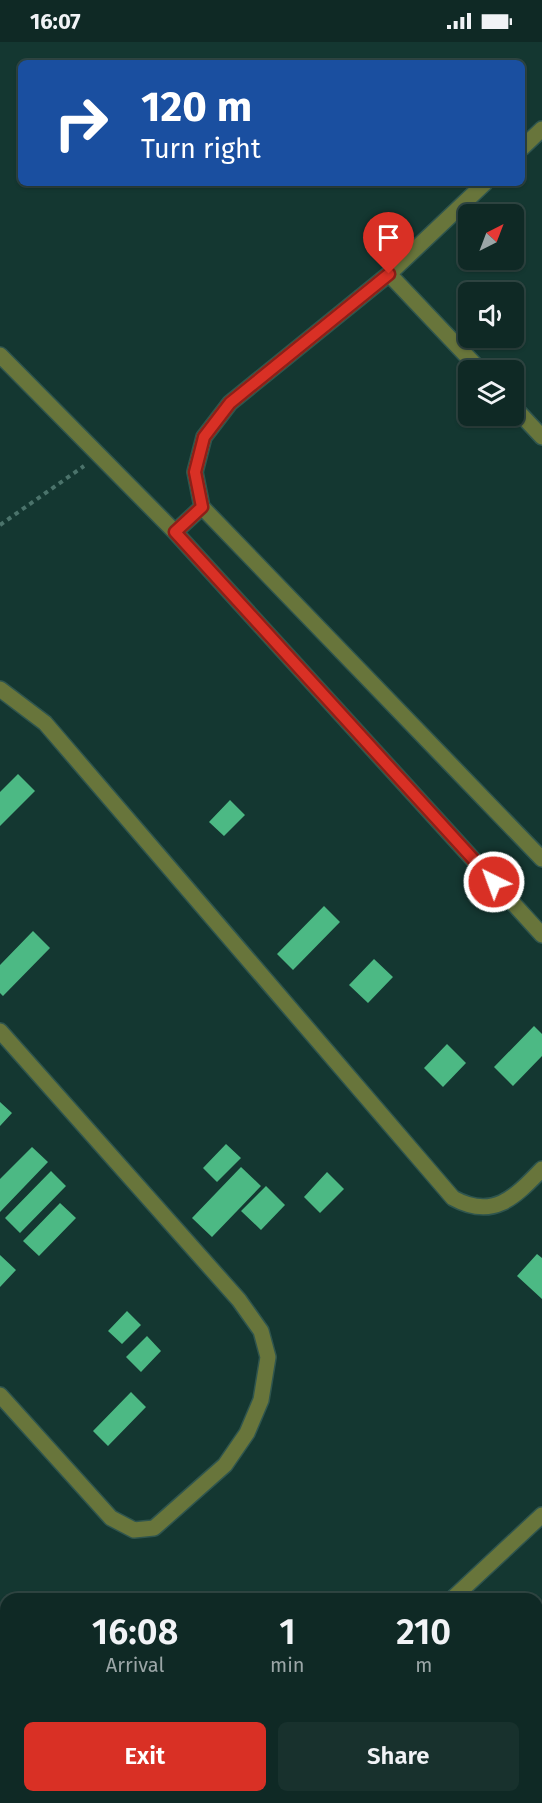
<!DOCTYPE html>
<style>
:root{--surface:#0f2925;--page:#18312d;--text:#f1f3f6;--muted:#9ba6a7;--line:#2f4542;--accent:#d93025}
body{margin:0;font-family:"Fira Sans",sans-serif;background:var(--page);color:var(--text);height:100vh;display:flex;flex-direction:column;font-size:22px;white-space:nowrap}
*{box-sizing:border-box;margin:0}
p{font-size:20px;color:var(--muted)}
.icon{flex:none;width:33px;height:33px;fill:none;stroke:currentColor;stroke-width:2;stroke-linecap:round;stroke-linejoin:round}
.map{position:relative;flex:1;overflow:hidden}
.details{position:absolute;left:0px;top:1551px;width:543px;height:210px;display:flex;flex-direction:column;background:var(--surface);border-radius:18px 18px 0 0;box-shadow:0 2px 4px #0004,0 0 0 2px var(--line)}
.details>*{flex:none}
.top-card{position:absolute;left:18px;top:18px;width:507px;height:126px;border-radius:9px;box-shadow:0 2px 4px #0004,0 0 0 2px var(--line);background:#1a4fa0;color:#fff;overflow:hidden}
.needle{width:39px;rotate:42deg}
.tools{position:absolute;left:458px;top:162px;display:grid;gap:12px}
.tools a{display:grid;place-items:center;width:66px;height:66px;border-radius:9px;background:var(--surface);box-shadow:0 2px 4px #0004,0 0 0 2px var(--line);font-size:30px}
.pin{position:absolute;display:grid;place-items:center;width:51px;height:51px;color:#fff;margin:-62px -26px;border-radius:50% 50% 50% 0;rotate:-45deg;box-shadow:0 0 6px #0007}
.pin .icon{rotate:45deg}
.me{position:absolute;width:66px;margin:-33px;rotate:318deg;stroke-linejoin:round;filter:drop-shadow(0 0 4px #0008)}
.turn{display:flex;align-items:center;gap:21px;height:126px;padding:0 24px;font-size:27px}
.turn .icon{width:78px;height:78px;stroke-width:2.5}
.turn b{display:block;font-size:42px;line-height:51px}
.eta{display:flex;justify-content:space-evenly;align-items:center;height:102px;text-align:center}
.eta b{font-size:36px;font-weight:600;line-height:42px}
.button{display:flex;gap:12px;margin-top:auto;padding:12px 24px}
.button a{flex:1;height:69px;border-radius:9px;background:var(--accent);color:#fff;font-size:24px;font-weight:600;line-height:69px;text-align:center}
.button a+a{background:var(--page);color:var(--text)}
.status{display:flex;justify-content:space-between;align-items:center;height:42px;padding:0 30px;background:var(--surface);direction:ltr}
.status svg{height:16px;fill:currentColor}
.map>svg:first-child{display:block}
.building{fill:#4cb984}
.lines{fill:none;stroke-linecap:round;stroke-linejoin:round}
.minor-casing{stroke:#2f554e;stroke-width:18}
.path{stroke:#4b736b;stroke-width:4;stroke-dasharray:4.5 4.5;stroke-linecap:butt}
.minor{stroke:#68753b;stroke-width:15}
.route-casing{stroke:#8d1f18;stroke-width:15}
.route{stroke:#d93025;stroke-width:10}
</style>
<div class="status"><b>16:07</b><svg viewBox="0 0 49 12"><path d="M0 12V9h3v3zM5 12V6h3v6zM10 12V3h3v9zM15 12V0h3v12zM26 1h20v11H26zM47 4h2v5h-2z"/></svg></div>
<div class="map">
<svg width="542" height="1761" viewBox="0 0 542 1761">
<rect width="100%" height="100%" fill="#143731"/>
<path class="building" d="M18 732 35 749 0 784V750Z
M230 758 245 773 224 794 209 780Z
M324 864 340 880 293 928 277 912Z
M33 889 50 906 3 954 0 951V923Z
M374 917 393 935 368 961 349 943Z
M534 984 542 992V1014L513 1044 494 1025Z
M447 1002 466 1021 443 1045 424 1026Z
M0 1060 12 1071 0 1084Z
M226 1102 241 1116 217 1140 203 1126Z
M32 1105 48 1120 0 1170V1137Z
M241 1125 261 1144 212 1195 192 1176Z
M51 1129 66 1144 20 1191 5 1176Z
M327 1130 344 1147 320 1171 304 1155Z
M266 1144 285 1163 261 1188 241 1169Z
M60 1161 76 1176 39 1214 23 1199Z
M537 1212 542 1216V1257L517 1234Z
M0 1213 16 1228 0 1245Z
M127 1269 141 1283 122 1302 108 1289Z
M147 1294 161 1309 141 1330 126 1315Z
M131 1350 146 1365 108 1404 93 1389Z"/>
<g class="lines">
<defs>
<path id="minor" d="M522 106 542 87
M389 232 480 328
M0 313 175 490 542 893
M513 364 542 395
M202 465 542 817
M175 490 202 465 195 430 204 395 230 361 389 232 485 141
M0 647 45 681 453 1156C493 1178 514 1156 542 1127
M0 989 239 1258 261 1289 268 1315 261 1358 247 1391 225 1423 154 1486 134 1488 111 1476 0 1353
M452 1557 542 1473
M537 1640 542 1633
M0 1729 6 1736
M22 1755 27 1761
M498 1755 501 1761
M226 1761 233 1755"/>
</defs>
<use href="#minor" class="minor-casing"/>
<path class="path" d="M0 483 84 424"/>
<use href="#minor" class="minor"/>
</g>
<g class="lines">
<defs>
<path id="route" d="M389 232 230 361 204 395 195 430 202 465 175 490 494 840"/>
</defs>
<use href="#route" class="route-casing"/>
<use href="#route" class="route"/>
</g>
</svg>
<div class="tools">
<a><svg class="needle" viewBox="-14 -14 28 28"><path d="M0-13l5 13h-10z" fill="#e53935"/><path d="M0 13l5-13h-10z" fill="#9ba6a7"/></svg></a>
<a><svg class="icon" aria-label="sound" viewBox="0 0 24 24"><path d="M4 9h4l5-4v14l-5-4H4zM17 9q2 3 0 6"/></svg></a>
<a><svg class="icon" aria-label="layers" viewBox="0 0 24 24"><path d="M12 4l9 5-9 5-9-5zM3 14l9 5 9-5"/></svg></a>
</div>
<div class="pin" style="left:389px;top:232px;background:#d93025"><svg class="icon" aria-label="arrive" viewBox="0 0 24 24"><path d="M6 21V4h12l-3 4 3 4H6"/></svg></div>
<svg class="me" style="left:494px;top:840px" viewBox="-20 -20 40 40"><circle r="17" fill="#d93025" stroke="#fff" stroke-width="3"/><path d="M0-11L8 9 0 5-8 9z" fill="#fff"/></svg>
<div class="top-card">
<div class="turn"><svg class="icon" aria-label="right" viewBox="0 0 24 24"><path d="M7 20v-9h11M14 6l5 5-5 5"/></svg><div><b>120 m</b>Turn right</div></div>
</div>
<section class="details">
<div class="eta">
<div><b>16:08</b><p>Arrival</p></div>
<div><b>1</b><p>min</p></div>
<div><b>210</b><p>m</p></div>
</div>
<div class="button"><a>Exit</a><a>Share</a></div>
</section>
</div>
